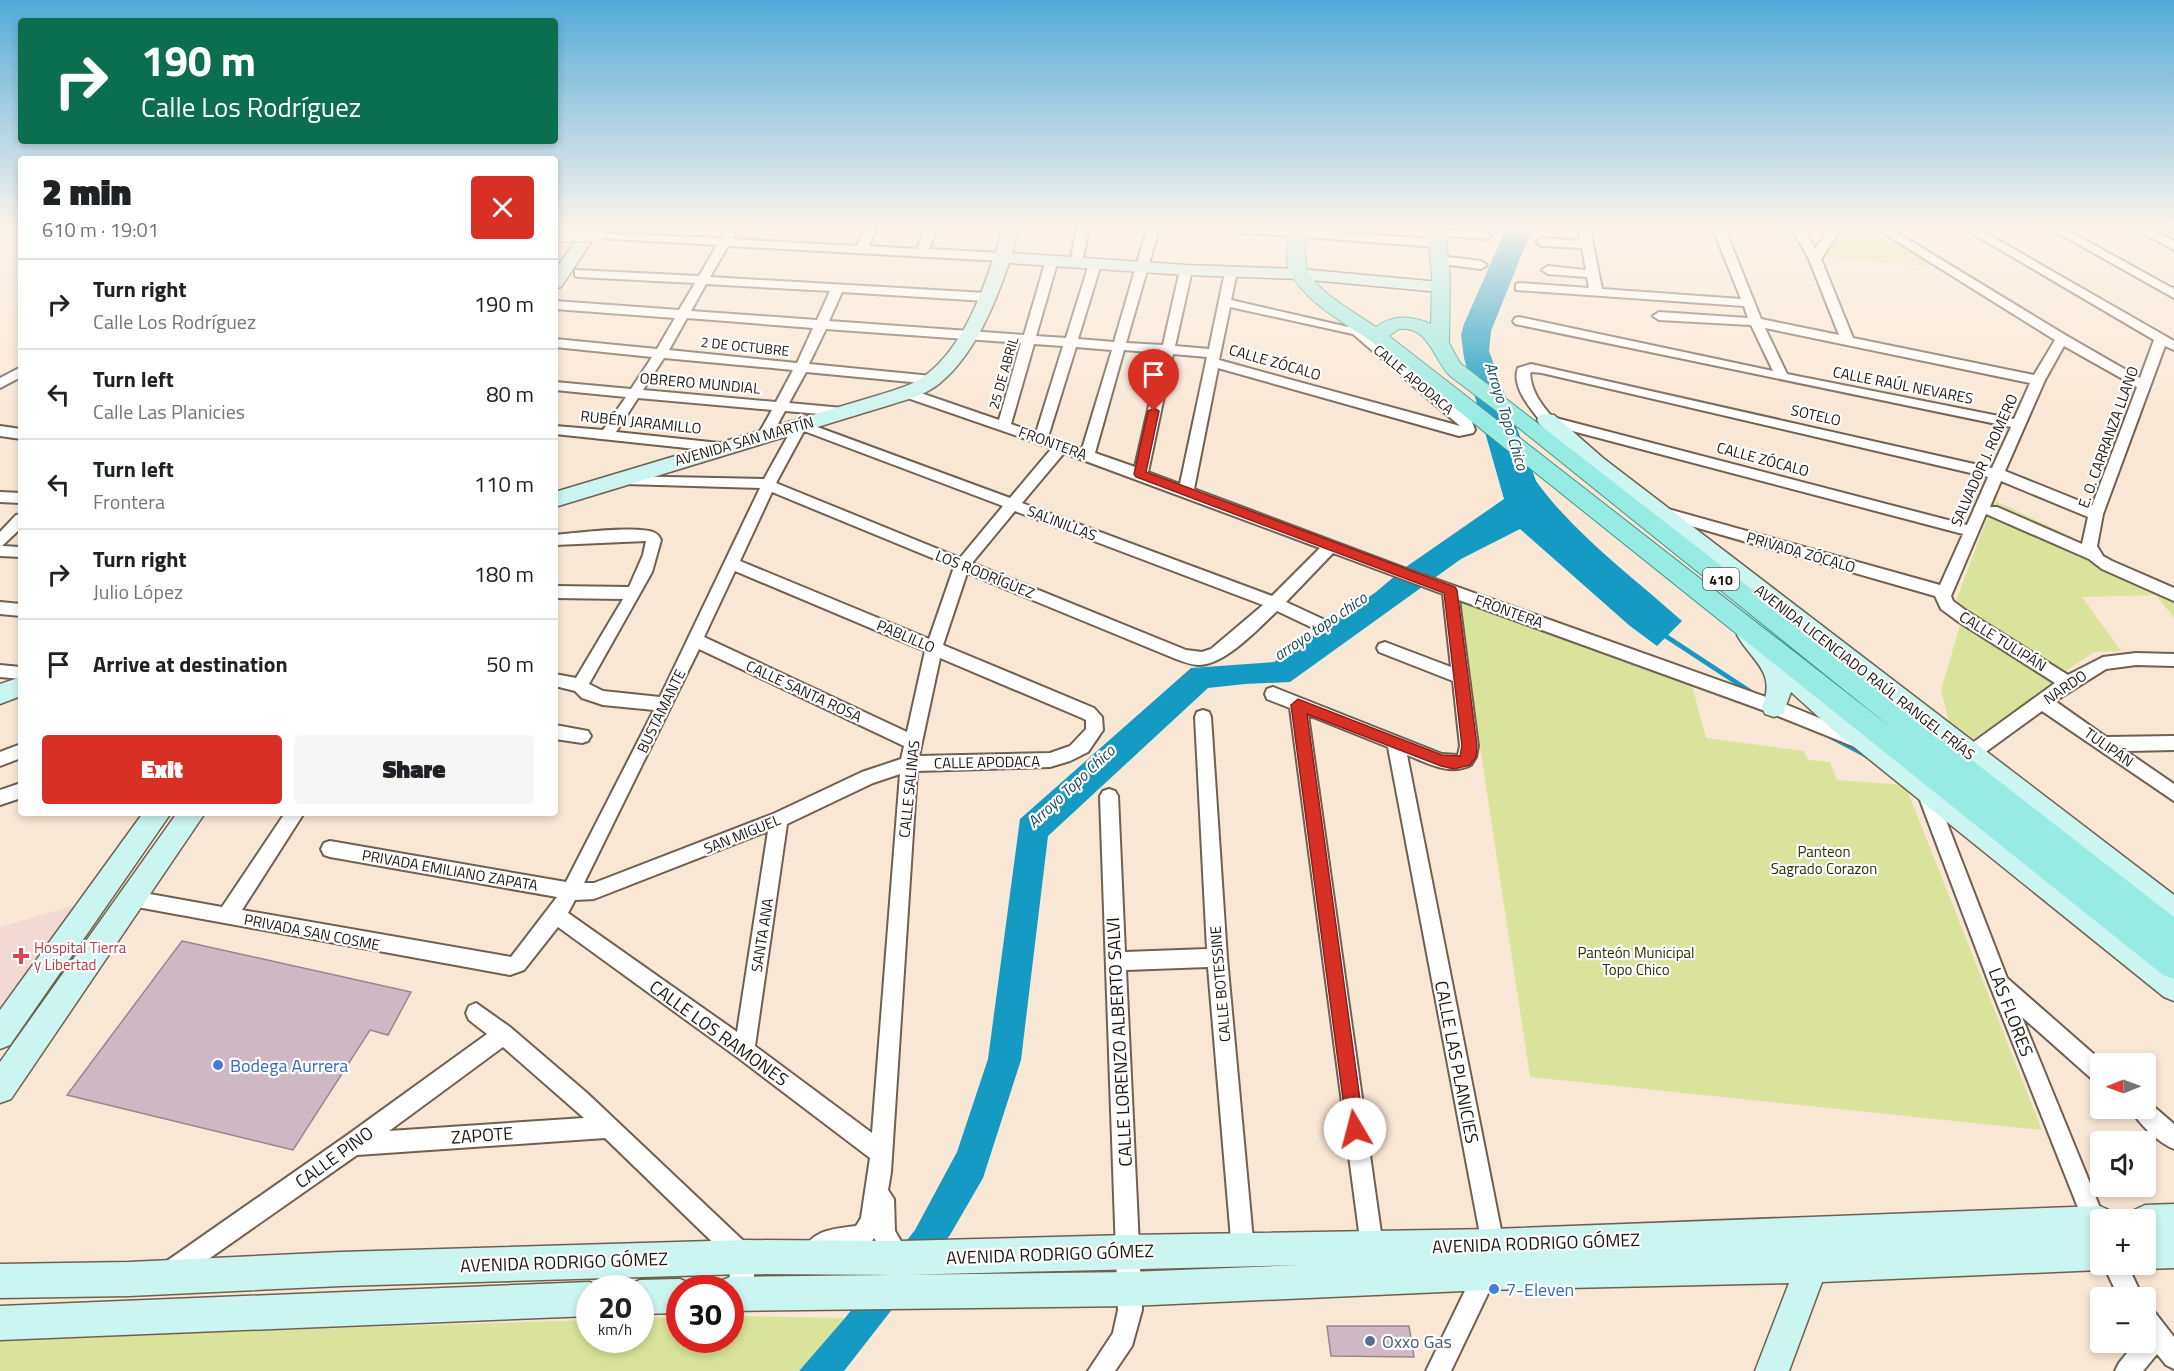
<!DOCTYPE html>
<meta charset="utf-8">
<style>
:root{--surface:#fff;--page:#f6f6f6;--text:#202124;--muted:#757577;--line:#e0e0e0;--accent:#d93025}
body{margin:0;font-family:"Titillium Web",sans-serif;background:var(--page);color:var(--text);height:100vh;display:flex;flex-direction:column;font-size:22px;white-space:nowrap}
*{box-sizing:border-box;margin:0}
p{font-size:20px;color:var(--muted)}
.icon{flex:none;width:33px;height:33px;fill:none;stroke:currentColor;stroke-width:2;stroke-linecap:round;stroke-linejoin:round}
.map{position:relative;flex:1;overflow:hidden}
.panel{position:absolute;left:18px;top:156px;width:540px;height:660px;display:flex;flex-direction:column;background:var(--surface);border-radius:6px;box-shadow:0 3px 9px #0003}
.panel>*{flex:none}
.guide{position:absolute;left:18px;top:18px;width:540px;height:126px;border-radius:6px;box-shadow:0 3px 9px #0003;background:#0b6e4f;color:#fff;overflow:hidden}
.needle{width:39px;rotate:269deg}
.buttons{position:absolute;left:2090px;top:1053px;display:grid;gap:12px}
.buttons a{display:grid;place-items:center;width:66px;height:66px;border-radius:6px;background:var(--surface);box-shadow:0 3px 9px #0003;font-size:30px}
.speed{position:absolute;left:576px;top:1275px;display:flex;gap:12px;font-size:30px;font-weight:700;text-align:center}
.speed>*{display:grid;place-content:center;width:78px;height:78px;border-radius:50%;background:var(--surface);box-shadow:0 3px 9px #0003;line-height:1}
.speed small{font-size:15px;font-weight:400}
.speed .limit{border:9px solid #d22;background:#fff;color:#111}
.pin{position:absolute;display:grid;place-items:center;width:51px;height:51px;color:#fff;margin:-62px -26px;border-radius:50% 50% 50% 0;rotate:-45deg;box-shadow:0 0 6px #0007}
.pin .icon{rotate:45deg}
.me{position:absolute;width:66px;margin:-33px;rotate:352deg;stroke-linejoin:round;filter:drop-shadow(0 0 4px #0008)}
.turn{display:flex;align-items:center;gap:21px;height:126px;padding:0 24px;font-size:27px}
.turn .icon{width:78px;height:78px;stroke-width:2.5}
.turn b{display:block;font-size:42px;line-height:51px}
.round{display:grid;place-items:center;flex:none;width:63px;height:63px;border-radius:6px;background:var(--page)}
.headline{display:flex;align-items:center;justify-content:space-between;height:102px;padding:0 24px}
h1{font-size:36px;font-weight:800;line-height:45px}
.primary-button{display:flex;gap:12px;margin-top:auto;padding:12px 24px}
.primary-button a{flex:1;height:69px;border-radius:6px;background:var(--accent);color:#fff;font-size:24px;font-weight:800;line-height:69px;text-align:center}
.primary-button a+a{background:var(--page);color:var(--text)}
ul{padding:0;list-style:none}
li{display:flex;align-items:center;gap:18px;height:90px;padding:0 24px;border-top:2px solid var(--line)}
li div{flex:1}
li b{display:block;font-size:22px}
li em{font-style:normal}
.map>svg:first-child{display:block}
.medical{fill:#f3d9d4}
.green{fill:#dae39b}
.water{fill:#159bc3}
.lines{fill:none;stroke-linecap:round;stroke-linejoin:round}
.stream{stroke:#159bc3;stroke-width:4.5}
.building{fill:#ceb8c4;stroke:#998590;stroke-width:1.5}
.street-casing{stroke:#6f6051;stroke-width:4}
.secondary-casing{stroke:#6f6051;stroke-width:3}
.primary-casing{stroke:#3e978c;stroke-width:2}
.street{fill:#fff;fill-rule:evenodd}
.secondary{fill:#cbf5f0;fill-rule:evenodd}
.primary{fill:#97ebe2;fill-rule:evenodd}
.street-bridge-casing{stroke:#6f6051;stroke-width:15;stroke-linecap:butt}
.street-bridge{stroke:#fff;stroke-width:13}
.route{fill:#d93025;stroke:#8d1f18;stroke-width:1.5}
.health-dot{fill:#e0444e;stroke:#fff;stroke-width:2}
.shop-dot{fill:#3f7fe0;stroke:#fff;stroke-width:2}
.service-dot{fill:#5c6f8a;stroke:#fff;stroke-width:2}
.labels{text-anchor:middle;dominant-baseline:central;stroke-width:4.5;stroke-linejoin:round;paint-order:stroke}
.far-street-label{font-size:14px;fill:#1c1610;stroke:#fff}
.shield{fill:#fff;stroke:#605c58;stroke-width:1.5}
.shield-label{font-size:14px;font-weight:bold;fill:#1c1610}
.street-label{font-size:15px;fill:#1c1610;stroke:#fff}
.park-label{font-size:15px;fill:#2c2f06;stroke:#fff}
.health-label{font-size:15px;fill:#be3a42;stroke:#fff;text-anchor:start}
.water-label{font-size:16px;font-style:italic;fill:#164758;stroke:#fff}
.near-street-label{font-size:18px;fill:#1c1610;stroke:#fff}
.near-shop-label{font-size:18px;fill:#366cbe;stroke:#fff;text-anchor:start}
.near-service-label{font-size:18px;fill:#4e5e75;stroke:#fff;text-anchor:start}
</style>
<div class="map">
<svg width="2174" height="1371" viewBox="0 0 2174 1371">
<rect width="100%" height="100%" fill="#f9e7d5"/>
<path class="medical" d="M82 903 0 1015V927Z"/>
<path class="green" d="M1841 229H1877L1944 268 1825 257Z
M1994 500 2086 544 2087 557 2174 602V618L2156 595 2082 597 2121 651 2094 652 2063 673 1954 606Z
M1458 601 1692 685 1706 738 1804 751 1808 760 1830 762 1837 780 1905 785 2042 1130 1530 1077Z
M1962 618 2052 683 1970 742 1950 726 1941 690Z
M731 1316 845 1318 799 1371H0V1339L589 1320 590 1340H640L641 1318 679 1317 680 1340H730Z"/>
<path class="water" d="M1506 229H1532L1491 331 1489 351 1536 481C1575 535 1633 577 1682 621L1657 646 1630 626 1520 529 1461 559 1290 682 1245 684 1208 688 1048 836 1021 1060 983 1178 950 1235 844 1371H799L845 1318 915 1230 957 1152 988 1059 1020 819 1191 668 1274 662 1376 592 1403 569 1504 499 1464 358 1461 335 1464 324Z"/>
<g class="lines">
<path class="stream" d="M1664 635 1754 694
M1829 736 1867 756"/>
</g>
<path class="building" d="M182 941 411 992 388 1035 370 1030 293 1150 67 1095Z
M1327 1326H1409L1414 1357 1331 1356Z"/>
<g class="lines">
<defs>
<path id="street" d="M726 229H738L732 239 857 246 864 229H876L869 246 917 249 925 229H937L929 249 1002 253 1008 257 1002 261 728 246 710 277 986 293 992 297 986 301 842 292 829 321 1024 335 1046 260 1052 256 1058 260 1036 336 1066 338 1089 264 1095 260 1099 261 1101 264 1078 339 1114 342 1147 229H1159L1126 343 1163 345 1180 270 1186 266 1192 270 1175 346 1209 349 1225 272 1227 269H1235L1237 272 1231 300 1348 327 1362 322 1366 323 1368 326 1364 330 1471 419 1475 430 1473 433 1459 436 1218 368 1194 489 1407 569 1780 702 1861 735 1864 740 1861 745 1855 747 1768 712 1459 600 1478 746 1476 757 1471 765C1449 776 1428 763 1407 755L1504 1245 1494 1281 1451 1371H1426L1475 1270 1482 1245 1388 747 1308 715 1383 1247 1380 1255 1372 1258 1364 1255 1361 1247 1290 708 1267 699 1265 694 1267 689 1273 687 1442 754 1458 755 1460 746 1453 681 1379 652 1377 648 1379 644 1385 642 1451 667 1443 594 1333 553 1286 602 1327 621 1329 625 1327 629H1315L1277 611C1259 628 1225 665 1199 665 1192 665 1184 662 1176 659L967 573 943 645 1094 708 1102 717 1103 730 1088 752 1070 761 1050 767 917 771 891 1172 888 1190 894 1199 895 1231 911 1258 908 1266 900 1269 892 1266 874 1238C866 1252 846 1250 830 1252L820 1263 812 1266 804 1263 801 1255C811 1230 831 1229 856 1226L861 1218 870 1158 737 1057 558 927 524 970 510 975 126 905 124 899 126 893 133 891 222 907 285 813H304L242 910 511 957 557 897 330 857 324 855 321 849 324 843 330 841 566 882 654 710 603 705 582 698 575 691 555 686V674L576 678 623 599 555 598V586L629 587 643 555 646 541 555 545V535C576 533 640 525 655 533 659 535 659 537 661 540L652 572 589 684 603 691 660 697 760 488 625 484 620 482 618 479 620 476 764 479 794 425 801 421 1010 498 1052 448 899 395 897 392 899 389H909L999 420 1021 343 826 329 809 364 932 376 939 380 932 384 806 372 789 403 843 408 850 412 843 416 785 411 770 438 765 440 758 435 772 410 638 398 616 432 729 444 731 447 729 450 724 452 555 434V426L603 430 626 397 555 390V382L631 389 652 357 555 347V339L657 349 675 318 555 309V301L679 310 695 283 579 277 575 276V270L699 276 717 245 597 238 593 237V233L721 238ZM706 284 830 291 817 320 691 311ZM1230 307 1353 334 1460 426 1219 360ZM687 318 813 328 797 363 669 350ZM1034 344 1063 346 1036 433 1011 424ZM1076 347 1112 350 1082 449 1048 437ZM1124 350 1161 353 1135 467 1095 453ZM1173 354 1207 357 1180 484 1148 472ZM664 358 793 370 776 402 643 390ZM804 431 1003 506 960 558 776 483ZM1064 453 1320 548 1272 596 1022 503ZM772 492 954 567 929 639 740 561ZM1015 511 1263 605 1211 649 1202 652 1186 650 972 563ZM735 571 925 651 907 732 704 637ZM699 649 904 746 901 759 862 772 773 814 594 883H584ZM940 658 1082 718 1086 720V729L1070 746 1050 753 919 756ZM900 774 872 1133 755 1046 787 824 873 783ZM768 831 737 1032 568 913 575 900 594 899Z
M1077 229H1089L1082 262 1076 266 1070 262Z
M1231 229H1286L1437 239 1443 243 1437 247 1237 232Z
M1441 229 1486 233 1492 236 1486 239 1436 235 1430 232 1432 230Z
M1578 229H1590L1602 289 1741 299 1713 229H1725L1761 319 1839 335 1809 259 1792 229H1804L1815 249 1829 229H1841L1821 259 1853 338 2034 375 2055 340 1877 229H1891L2067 336 2140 378 2154 340 1965 229H1979L2174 341V350L2165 346 2103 514 2097 546 2103 556 2112 561 2174 588V601L2102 569 2089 559 1986 514 1951 596 1953 601 1968 612 2068 675 2103 657 2136 653 2174 654V666L2136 665 2106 669 2055 701 2106 737 2174 736V750L2126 751 2174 784V801L2042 711 1976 759 1970 761 1964 759 1961 754 1964 749 2055 683 1956 620 1941 609 1935 596 1656 516 1654 512 1661 507 1940 585 1963 534 1542 423C1531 409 1511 387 1518 368L1531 364 1992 468 2011 427 1515 324 1513 321 1515 318 1519 317 1773 371 1751 325 1659 320 1653 316 1659 312 1748 318 1744 306 1516 290V284L1520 283 1589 288 1587 277 1548 274 1542 270 1548 266 1586 270 1582 248 1542 246 1536 242 1542 238 1580 241ZM1765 328 2030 383 2014 419 1787 374ZM2064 346 2137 387 2092 506 2005 471 2045 380ZM1532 372 1542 373 1988 477 1967 525 1552 417C1541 404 1531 391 1530 373ZM2001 481 2088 517 2082 544 1997 507H1990Z
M2051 229H2065L2174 289V298Z
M2136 229H2151L2174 241V250Z
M1439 256 1481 261 1487 265 1481 269 1435 263V257Z
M21 367V377L0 388V378Z
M0 426 21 429V439L0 436Z
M0 492 21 493V503L0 502Z
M21 514V528L2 546 21 547V557L0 556V532L16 515Z
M0 602 21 604V616L0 614Z
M0 665 21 667V679L0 677Z
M1203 710 1209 712 1211 717 1227 958 1254 1251 1251 1259 1243 1262 1235 1259 1232 1251 1208 967 1126 970 1142 1310 1132 1346 1115 1371H1088L1113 1333 1118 1310 1100 796 1103 791 1109 789 1115 791 1118 796 1125 952 1207 949 1195 717 1197 712Z
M555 725 588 731 591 736 588 741 582 743 555 739Z
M21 744V758L0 766V752Z
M21 783V798L0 805V790Z
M1926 785 1932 787 1935 792 2007 978 2105 1064H2100V1083L2093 1080 2022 1017 2105 1220H2100V1246L2092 1243 1989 983 1917 792 1920 787Z
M476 1003 510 1027 587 1093 752 1249C758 1264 753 1288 747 1302L739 1306 730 1301V1288H728L732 1261 605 1138 357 1155 180 1279 172 1282 164 1279 161 1271 164 1263 346 1136 487 1034 469 1020 466 1013 469 1006ZM503 1047 584 1118 389 1131Z
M2145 1099 2174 1124V1149C2159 1143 2137 1123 2131 1108H2145Z
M2103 1264H2127L2143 1298H2119Z
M2145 1306 2153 1310 2174 1337V1369L2166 1365 2157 1354 2143 1371H2115L2119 1363 2136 1342H2145Z"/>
<path id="secondary" d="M584 229H600L561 287 555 288V270Z
M1003 229H1019L1012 253 1186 265 1300 269 1440 282 1446 283 1449 287 1446 291 1440 292 1300 279 1186 275 1009 263C995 304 975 354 940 383 927 394 909 399 893 404L555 507V492L879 395C895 390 913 385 926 375 969 342 987 278 1003 229Z
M1547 414 1554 415 1603 458 2174 895V923L2164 920 1589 468 1540 425 1537 420 1540 415Z
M1749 626 1757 629 1779 655 1851 716 2174 969V1001L2164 997 1833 730 1791 692 1783 714 1774 717 1765 714 1762 707C1777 671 1752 662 1737 635L1741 629Z
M21 677V696L0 704V684Z
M143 813H171L10 1045 0 1049V1010Z
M177 813H205L11 1099 0 1103V1062Z
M2174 1204V1268L2145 1269 2133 1265 2145 1264V1220H2129L2134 1210 2145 1205Z
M2100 1206 2111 1211 2115 1220H2100V1264H2112L2100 1270 1822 1282 1789 1371H1755L1789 1283 1486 1290 1130 1306 730 1311V1288H715L718 1282 730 1277 1130 1272 1302 1265 900 1275 744 1274 341 1286 129 1296 0 1298V1264L129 1262 341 1252 744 1240 900 1241 1128 1235 1493 1229Z
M680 1279 692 1284 694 1288H680V1313L640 1314V1288H627L628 1285 640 1280Z
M590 1282 602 1288H590V1316L0 1340V1306Z"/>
<path id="primary" d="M1288 229H1306C1306 242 1303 258 1308 271 1317 292 1357 314 1376 327 1393 314 1413 316 1431 324L1432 276 1427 229H1445L1450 276 1449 343 1460 363 2174 917V979L2163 975 1371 341C1346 324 1302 300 1290 271 1284 258 1288 242 1288 229ZM1399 329C1429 326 1433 359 1450 376L1519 428 1893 729 1389 336Z"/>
</defs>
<use href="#street" class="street-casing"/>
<use href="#secondary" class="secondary-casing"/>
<use href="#primary" class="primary-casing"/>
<use href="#street" class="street"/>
<use href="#secondary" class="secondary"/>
<use href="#primary" class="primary"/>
<defs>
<path id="street-bridge" d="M555 235H597"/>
</defs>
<use href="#street-bridge" class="street-bridge-casing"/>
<use href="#street-bridge" class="street-bridge"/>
</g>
<linearGradient id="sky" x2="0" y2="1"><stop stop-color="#53aad9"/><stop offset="0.54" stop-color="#fcf4ec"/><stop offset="1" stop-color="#fcf4ec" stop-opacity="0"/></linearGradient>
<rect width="2174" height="421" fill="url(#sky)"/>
<path class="route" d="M1154 408 1159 411 1146 472 1455 587 1457 590 1477 746 1476 757 1470 765 1454 769 1441 766 1307 714 1364 1129 1362 1135 1355 1138 1349 1135 1347 1129 1291 705 1298 699 1442 755 1460 756 1462 746 1444 593 1136 477 1134 474 1148 411Z"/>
<path class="health-dot" d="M18 947h6v6h6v6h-6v6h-6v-6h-6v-6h6z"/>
<g class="shop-dot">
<circle cx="218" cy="1065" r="6"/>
<circle cx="1494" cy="1289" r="6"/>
</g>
<circle class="service-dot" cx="1370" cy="1341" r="6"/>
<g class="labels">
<g class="far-street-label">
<text transform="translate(745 346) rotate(6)">2 DE OCTUBRE</text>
<text transform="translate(1003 373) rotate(-74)">25 DE ABRIL</text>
<text transform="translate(1414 379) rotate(40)">CALLE APODACA</text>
</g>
<rect class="shield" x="1703" y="568" width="36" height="22" rx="4.5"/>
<g class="shield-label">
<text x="1721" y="579">410</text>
</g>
<g class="street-label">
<text transform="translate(1275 362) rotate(16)">CALLE ZÓCALO</text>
<text transform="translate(700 383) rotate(5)">OBRERO MUNDIAL</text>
<text transform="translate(1903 385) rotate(11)">CALLE RAÚL NEVARES</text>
<text transform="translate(1816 415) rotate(13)">SOTELO</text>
<text transform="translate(641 422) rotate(6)">RUBÉN JARAMILLO</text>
<text transform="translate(2108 437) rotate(-70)">E. O. CARRANZA LLANO</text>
<text transform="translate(744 441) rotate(-16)">AVENIDA SAN MARTÍN</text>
<text transform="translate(1053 443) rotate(20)">FRONTERA</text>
<text transform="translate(1763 459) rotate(15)">CALLE ZÓCALO</text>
<text transform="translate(1984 460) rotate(-66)">SALVADOR J. ROMERO</text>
<text transform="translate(1062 523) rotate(21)">SALINILLAS</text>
<text transform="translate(1801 552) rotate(16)">PRIVADA ZÓCALO</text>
<text transform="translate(985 574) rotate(22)">LOS RODRÍGUEZ</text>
<text transform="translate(1509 611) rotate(20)">FRONTERA</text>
<text transform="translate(906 636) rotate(23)">PABLILLO</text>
<text transform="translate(2003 641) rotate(32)">CALLE TULIPÁN</text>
<text transform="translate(1865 672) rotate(38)">AVENIDA LICENCIADO RAÚL RANGEL FRÍAS</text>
<text transform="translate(2065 687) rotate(-34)">NARDO</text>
<text transform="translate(804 691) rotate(25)">CALLE SANTA ROSA</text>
<text transform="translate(661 711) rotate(-64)">BUSTAMANTE</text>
<text transform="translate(2109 747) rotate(35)">TULIPÁN</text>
<text transform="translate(987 762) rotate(-1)">CALLE APODACA</text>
<text transform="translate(909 789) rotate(-84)">CALLE SALINAS</text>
<text transform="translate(742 834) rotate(-22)">SAN MIGUEL</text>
<text transform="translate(450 870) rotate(10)">PRIVADA EMILIANO ZAPATA</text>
<text transform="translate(312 932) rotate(11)">PRIVADA SAN COSME</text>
<text transform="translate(762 935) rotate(-81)">SANTA ANA</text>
<text transform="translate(1220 984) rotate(-95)">CALLE BOTESSINE</text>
</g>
<g class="park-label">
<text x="1824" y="851">Panteon<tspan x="1824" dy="17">Sagrado Corazon</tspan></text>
<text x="1636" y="952">Panteón Municipal<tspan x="1636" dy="17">Topo Chico</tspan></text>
</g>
<g class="health-label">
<text x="34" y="947">Hospital Tierra<tspan x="34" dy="17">y Libertad</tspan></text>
</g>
<g class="water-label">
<text transform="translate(1507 416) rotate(73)">Arroyo Topo Chico</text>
<text transform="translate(1320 626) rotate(-34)">arroyo topo chico</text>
<text transform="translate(1071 786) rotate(-43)">Arroyo Topo Chico</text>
</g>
<g class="near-street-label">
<text transform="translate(2011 1012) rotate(69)">LAS FLORES</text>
<text transform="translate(719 1033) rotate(36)">CALLE LOS RAMONES</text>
<text transform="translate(1119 1042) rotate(-93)">CALLE LORENZO ALBERTO SALVI</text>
<text transform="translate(1457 1062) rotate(79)">CALLE LAS PLANICIES</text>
<text transform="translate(482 1135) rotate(-4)">ZAPOTE</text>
<text transform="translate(334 1157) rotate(-36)">CALLE PINO</text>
<text transform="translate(1536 1243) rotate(-2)">AVENIDA RODRIGO GÓMEZ</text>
<text transform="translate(1050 1254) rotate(-2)">AVENIDA RODRIGO GÓMEZ</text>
<text transform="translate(564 1262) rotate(-2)">AVENIDA RODRIGO GÓMEZ</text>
</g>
<g class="near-shop-label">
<text x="230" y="1065">Bodega Aurrera</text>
<text x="1506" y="1289">7-Eleven</text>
</g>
<g class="near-service-label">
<text x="1382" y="1341">Oxxo Gas</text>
</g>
</g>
</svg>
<div class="buttons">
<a><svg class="needle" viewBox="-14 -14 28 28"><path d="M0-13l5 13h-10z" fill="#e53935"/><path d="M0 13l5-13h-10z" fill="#757577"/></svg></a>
<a><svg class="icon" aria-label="sound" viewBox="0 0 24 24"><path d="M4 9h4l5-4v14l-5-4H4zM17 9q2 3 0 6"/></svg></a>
<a>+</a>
<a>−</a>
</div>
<div class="speed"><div>20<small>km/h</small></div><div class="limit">30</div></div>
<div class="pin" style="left:1154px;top:411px;background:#d93025"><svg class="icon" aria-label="arrive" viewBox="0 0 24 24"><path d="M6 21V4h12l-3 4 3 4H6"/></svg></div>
<svg class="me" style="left:1355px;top:1129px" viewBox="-20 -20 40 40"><circle r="19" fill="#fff"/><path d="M0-13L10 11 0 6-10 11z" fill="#d93025"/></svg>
<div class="guide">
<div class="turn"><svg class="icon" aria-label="right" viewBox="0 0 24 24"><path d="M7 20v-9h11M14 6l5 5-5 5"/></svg><div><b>190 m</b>Calle Los Rodríguez</div></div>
</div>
<section class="panel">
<div class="headline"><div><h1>2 min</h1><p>610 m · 19:01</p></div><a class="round" style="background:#d93025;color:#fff"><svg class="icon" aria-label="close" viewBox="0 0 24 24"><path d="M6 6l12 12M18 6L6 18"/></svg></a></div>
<ul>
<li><svg class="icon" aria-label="right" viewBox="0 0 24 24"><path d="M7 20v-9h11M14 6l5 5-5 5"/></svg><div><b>Turn right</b><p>Calle Los Rodríguez</p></div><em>190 m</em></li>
<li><svg class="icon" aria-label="left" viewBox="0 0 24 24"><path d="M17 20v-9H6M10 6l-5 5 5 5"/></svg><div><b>Turn left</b><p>Calle Las Planicies</p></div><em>80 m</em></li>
<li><svg class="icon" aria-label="left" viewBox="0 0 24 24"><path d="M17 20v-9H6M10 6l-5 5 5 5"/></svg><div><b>Turn left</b><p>Frontera</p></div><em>110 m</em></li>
<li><svg class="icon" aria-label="right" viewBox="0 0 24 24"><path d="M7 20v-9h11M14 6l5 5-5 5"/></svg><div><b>Turn right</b><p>Julio López</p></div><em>180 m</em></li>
<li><svg class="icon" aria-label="arrive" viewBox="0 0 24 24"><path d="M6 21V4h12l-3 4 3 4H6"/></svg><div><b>Arrive at destination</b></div><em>50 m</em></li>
</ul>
<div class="primary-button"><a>Exit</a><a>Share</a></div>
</section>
</div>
